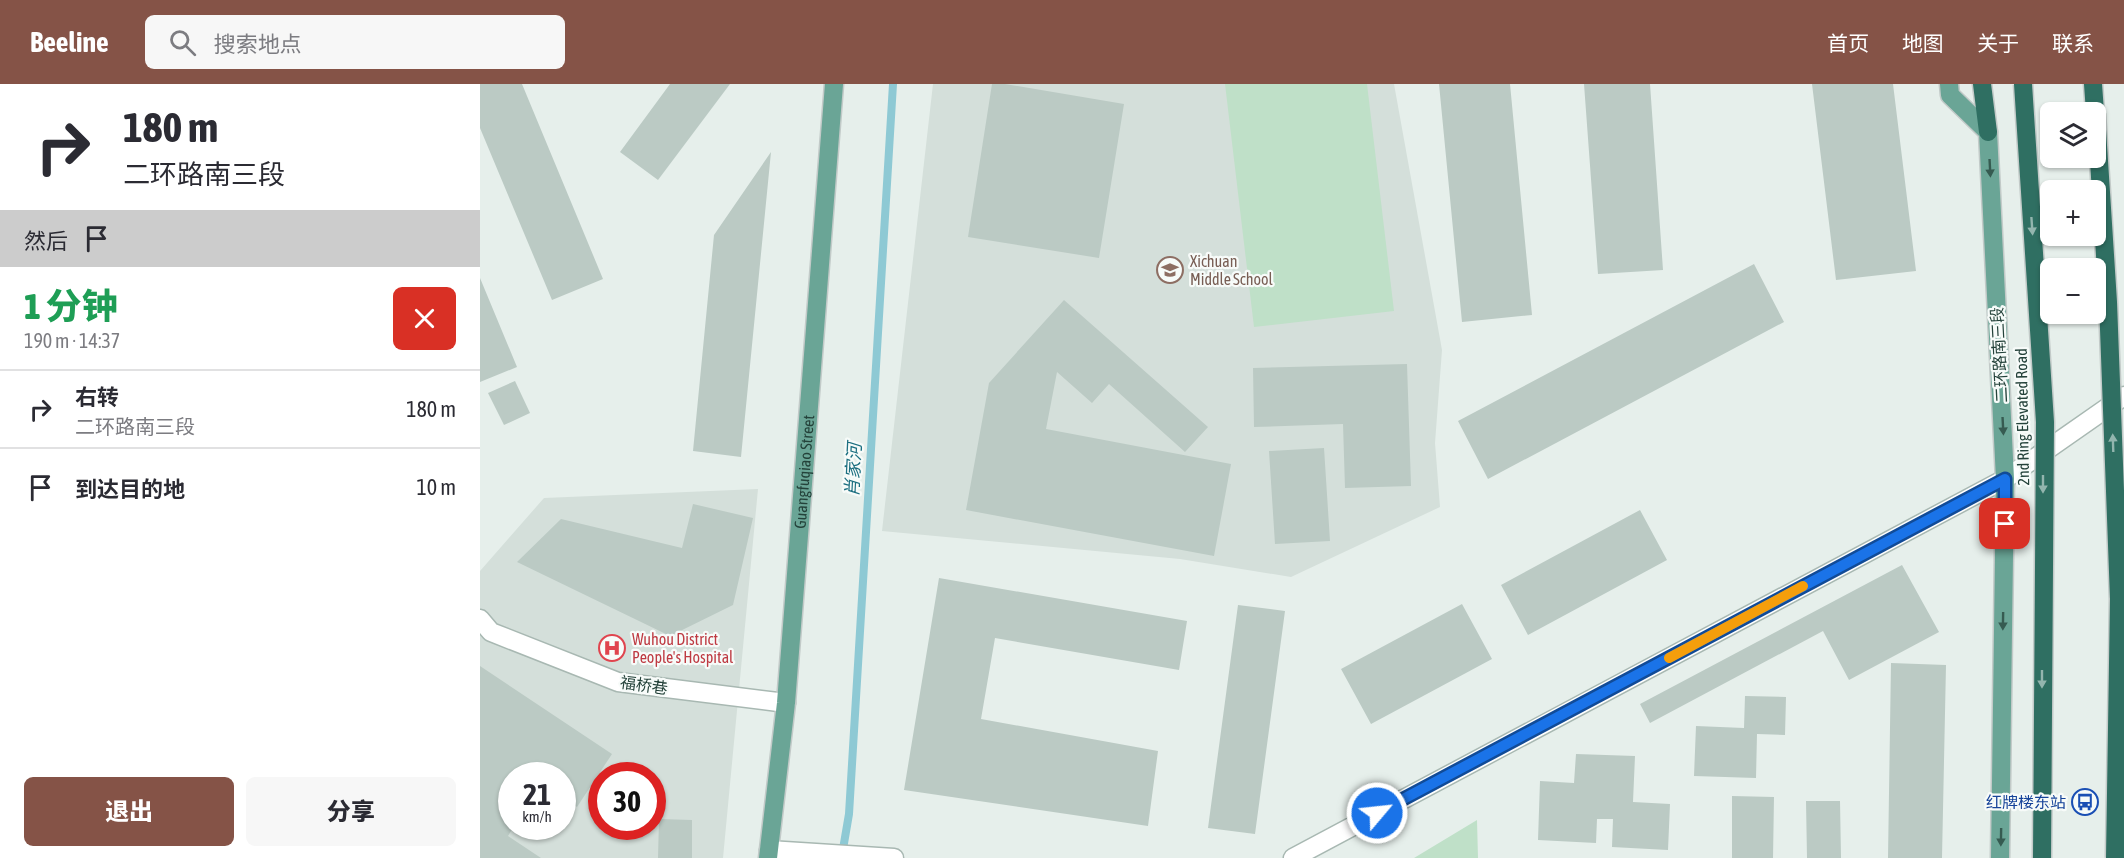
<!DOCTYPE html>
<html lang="zh">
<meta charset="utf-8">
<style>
:root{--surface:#fff;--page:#f7f7f7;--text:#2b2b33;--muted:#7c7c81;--line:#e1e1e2;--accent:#855347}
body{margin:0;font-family:"Asap Condensed","Noto Sans SC",sans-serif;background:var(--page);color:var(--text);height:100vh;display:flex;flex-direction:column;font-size:22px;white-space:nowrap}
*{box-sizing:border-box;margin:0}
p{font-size:20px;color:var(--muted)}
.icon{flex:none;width:33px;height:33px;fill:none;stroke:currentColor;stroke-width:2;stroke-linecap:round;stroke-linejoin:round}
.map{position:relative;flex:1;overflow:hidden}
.side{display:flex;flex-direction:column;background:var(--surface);width:480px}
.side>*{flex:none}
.guide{background:#fff;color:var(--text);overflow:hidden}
.buttons{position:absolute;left:1560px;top:18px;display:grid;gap:12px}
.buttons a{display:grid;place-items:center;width:66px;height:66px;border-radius:9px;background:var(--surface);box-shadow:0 2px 4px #0004;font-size:30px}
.speed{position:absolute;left:18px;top:678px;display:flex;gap:12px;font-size:30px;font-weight:700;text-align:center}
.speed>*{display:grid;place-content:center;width:78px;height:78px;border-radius:50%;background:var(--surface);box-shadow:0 2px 4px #0004;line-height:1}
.speed small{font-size:15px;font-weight:400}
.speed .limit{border:9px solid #d22;background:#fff;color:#111}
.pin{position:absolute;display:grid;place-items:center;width:51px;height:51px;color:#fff;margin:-26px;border-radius:12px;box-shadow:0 3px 9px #0006}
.me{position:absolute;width:66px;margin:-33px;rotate:62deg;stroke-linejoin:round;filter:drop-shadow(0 0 4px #0008)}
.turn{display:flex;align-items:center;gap:21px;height:126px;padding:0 24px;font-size:27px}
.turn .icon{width:78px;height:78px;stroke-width:2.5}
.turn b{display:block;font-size:42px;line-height:51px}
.then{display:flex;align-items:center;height:57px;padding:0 24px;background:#0003;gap:12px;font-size:22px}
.round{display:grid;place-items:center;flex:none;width:63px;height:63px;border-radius:9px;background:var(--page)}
.overview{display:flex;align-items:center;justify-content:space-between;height:102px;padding:0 24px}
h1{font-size:36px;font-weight:800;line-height:45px;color:#1e9e55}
.button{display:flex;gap:12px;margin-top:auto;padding:12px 24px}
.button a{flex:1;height:69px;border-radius:9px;background:var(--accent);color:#fff;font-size:24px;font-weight:800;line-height:69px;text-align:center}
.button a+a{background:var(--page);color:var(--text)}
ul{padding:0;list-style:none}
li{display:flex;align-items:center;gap:18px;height:78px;padding:0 24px;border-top:2px solid var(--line)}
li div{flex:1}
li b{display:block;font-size:22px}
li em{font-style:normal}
header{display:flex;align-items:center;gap:36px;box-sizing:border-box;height:84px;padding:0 30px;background:var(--accent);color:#fff}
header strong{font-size:28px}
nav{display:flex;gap:33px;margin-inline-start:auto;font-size:21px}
.search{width:420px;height:54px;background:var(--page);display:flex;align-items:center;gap:15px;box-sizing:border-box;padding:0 21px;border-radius:9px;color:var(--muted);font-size:22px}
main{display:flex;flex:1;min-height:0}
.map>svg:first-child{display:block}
.built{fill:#d4dfda;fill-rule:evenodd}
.green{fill:#bfe0c8}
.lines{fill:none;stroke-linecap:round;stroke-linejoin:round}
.stream{stroke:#8ec9d4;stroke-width:8}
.building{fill:#bbcac4}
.minor-casing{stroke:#a8b8b2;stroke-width:21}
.major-casing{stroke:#c2cac8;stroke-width:21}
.highway-casing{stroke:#c2cac8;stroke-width:21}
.minor{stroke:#fff;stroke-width:18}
.major{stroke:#6aa596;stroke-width:18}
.highway{stroke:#2f6f62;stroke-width:18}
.highway-bridge-casing{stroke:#c2cac8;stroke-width:21;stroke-linecap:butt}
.highway-bridge{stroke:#2f6f62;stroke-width:18}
.oneway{fill:#365b51}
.oneway2{fill:#93b5ae}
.route-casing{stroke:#114b97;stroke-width:15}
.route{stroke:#1a73e8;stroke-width:10}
.slow{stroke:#f59e0b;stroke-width:10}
.labels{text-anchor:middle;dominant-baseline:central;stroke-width:4.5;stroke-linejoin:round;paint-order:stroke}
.education-label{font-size:16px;fill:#785e54;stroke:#f7fbf9;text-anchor:start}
.street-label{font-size:16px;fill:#24423a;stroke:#f7fbf9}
.health-label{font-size:16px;fill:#be3a42;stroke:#f7fbf9;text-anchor:start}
.transit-label{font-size:16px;fill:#164399;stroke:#f7fbf9;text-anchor:end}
.water-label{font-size:18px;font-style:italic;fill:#1c6f80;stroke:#f7fbf9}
</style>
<header>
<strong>Beeline</strong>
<div class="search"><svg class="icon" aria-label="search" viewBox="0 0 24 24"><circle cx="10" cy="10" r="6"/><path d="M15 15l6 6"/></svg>搜索地点</div>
<nav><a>首页</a><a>地图</a><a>关于</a><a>联系</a></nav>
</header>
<main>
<section class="side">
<div class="guide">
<div class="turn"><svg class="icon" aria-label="right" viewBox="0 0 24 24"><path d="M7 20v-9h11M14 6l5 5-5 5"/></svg><div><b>180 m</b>二环路南三段</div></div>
<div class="then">然后<svg class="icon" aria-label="arrive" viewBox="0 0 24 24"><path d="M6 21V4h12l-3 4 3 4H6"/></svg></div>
</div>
<div class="overview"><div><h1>1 分钟</h1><p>190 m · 14:37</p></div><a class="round" style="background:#d93025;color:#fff"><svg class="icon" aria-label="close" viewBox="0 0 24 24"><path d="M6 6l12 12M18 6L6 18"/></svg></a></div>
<ul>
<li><svg class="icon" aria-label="right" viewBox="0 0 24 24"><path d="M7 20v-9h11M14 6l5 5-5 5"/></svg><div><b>右转</b><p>二环路南三段</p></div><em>180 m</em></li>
<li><svg class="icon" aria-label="arrive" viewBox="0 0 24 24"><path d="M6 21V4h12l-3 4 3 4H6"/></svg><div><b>到达目的地</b></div><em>10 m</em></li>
</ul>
<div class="button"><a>退出</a><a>分享</a></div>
</section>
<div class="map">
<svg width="1644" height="774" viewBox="0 0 1644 774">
<rect width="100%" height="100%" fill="#e6efeb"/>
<path class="built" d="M453 0H914L962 266 955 359 960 423 811 493 700 475 402 447Z
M278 405 243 774H0V487L64 414ZM32 692H82V742H32ZM122 692H172V742H122Z"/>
<path class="green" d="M745 0H887L914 227 774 243Z
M997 736 998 774H934Z"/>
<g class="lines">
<path class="stream" d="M362 771 369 730 413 0"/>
</g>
<path class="building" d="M0 0H42L123 195 72 216 0 44Z
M190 0H250L178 96 140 68Z
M512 0H525L644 20 619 174 488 153Z
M959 0H1030L1052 231 982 238Z
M1104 0H1170L1183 186 1118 190Z
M1332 0H1413L1436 187 1356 196Z
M291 68 261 373 213 367 234 151Z
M1274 180 1304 238 1008 395 978 337Z
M0 194 37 283 0 298Z
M584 216 728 343 705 368 629 300 612 319 577 288 566 345 751 380 734 472 486 426 509 299Z
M927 280 931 402 865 404 863 340 774 343 773 284Z
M35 297 50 329 24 341 8 309Z
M844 364 850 457 795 460 789 367Z
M213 420 273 434 253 521 190 552 37 478 81 435 202 464Z
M1160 426 1187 476 1048 551 1021 501Z
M1422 481 1459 548 1369 596 1343 547 1170 639 1160 620Z
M459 494 707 537 699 586 515 554 501 635 678 667 668 742 424 706Z
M982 520 1012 575 891 640 861 585Z
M758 521 805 527 775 750 728 744Z
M1411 579 1466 581 1462 774H1408Z
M0 582 132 670 97 723 82 713V692H32V742H34L28 752 61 774H0Z
M1265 612 1306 613 1305 651 1277 650 1276 694 1214 692 1216 642 1264 644Z
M1096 670 1155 672 1153 718 1190 720 1188 766 1132 763 1133 735H1117L1116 759 1058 756 1060 697 1094 699Z
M1252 712 1294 713 1293 774H1252Z
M1326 717H1360L1361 774H1327Z
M179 735 212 736V774H178Z"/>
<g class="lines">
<defs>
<path id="minor" d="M0 535 11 548 138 598 306 619
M289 766 414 774
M813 774 1525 395 1644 312"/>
<g id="major">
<path d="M1469 0 1470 11 1508 48 1525 395 1520 774"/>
<path id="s1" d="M288 774 306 619 354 0"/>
</g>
<path id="highway" d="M1502 0 1508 48
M1613 0 1615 28"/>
</defs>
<use href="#minor" class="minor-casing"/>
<use href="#major" class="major-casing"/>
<use href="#highway" class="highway-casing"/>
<use href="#minor" class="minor"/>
<use href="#major" class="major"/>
<use href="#highway" class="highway"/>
<defs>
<path id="highway-bridge" d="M1543 0 1565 338 1562 774
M1616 30 1628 218 1639 515 1635 774"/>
</defs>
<use href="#highway-bridge" class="highway-bridge-casing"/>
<use href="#highway-bridge" class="highway-bridge"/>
</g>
<defs><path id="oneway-solid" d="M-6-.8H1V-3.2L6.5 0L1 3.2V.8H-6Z" transform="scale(1.5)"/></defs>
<g class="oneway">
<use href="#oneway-solid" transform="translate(1510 84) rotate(87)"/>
<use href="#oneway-solid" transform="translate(1523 342) rotate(87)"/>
<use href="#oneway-solid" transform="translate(1523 537) rotate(91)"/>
<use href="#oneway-solid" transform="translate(1521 753) rotate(91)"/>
</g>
<g class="oneway2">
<use href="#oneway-solid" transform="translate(1552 142) rotate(86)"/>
<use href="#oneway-solid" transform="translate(1633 359) rotate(-92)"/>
<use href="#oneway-solid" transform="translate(1563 400) rotate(90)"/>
<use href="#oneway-solid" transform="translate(1562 595) rotate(90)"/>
</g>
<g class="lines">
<defs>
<path id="route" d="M897 729 1525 395V440"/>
</defs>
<use href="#route" class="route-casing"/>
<use href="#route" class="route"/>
<path class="slow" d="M1189 574 1323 502"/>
</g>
<defs>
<symbol id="school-ring" viewBox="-11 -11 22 22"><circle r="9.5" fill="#f7fbf9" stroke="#8d6e63" stroke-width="1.5"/><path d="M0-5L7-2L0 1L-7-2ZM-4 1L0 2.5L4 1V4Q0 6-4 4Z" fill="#8d6e63"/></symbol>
<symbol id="hospital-ring" viewBox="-11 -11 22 22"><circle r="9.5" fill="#f7fbf9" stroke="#e0444e" stroke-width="1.5"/><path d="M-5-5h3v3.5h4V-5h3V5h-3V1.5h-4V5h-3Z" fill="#e0444e"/></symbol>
<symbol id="bus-ring" viewBox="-11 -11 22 22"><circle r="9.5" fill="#f7fbf9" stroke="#1a4fb4" stroke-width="1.5"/><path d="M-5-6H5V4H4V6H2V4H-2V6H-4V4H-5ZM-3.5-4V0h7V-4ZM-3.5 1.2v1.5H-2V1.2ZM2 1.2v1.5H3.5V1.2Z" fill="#1a4fb4"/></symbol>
</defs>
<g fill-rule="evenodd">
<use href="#school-ring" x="675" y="171" width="30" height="30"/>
<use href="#hospital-ring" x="117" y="549" width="30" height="30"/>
<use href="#bus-ring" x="1590" y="703" width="30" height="30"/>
</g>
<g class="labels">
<g class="education-label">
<text x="710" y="177">Xichuan<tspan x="710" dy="18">Middle School</tspan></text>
</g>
<g class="street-label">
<text transform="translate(1519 271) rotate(-93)">二环路南三段</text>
<text transform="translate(1542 333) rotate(-91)">2nd Ring Elevated Road</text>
<text stroke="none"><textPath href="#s1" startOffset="388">Guangfuqiao Street</textPath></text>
<text transform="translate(164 601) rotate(8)">福桥巷</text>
</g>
<g class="health-label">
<text x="152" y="555">Wuhou District<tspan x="152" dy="18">People's Hospital</tspan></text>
</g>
<g class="transit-label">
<text x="1586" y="718">红牌楼东站</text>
</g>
<g class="water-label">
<text transform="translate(373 386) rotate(-87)">肖家河</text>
</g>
</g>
</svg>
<div class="buttons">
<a><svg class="icon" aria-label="layers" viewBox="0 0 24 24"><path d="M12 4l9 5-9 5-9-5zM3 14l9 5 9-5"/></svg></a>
<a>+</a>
<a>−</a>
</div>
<div class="speed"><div>21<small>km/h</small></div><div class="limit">30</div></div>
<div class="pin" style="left:1525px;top:440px;background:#d93025"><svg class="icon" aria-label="arrive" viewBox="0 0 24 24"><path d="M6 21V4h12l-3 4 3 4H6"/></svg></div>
<svg class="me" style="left:897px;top:729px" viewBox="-20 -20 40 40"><circle r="17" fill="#1a73e8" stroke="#fff" stroke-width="3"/><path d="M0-11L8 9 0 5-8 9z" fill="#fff"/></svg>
</div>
</main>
